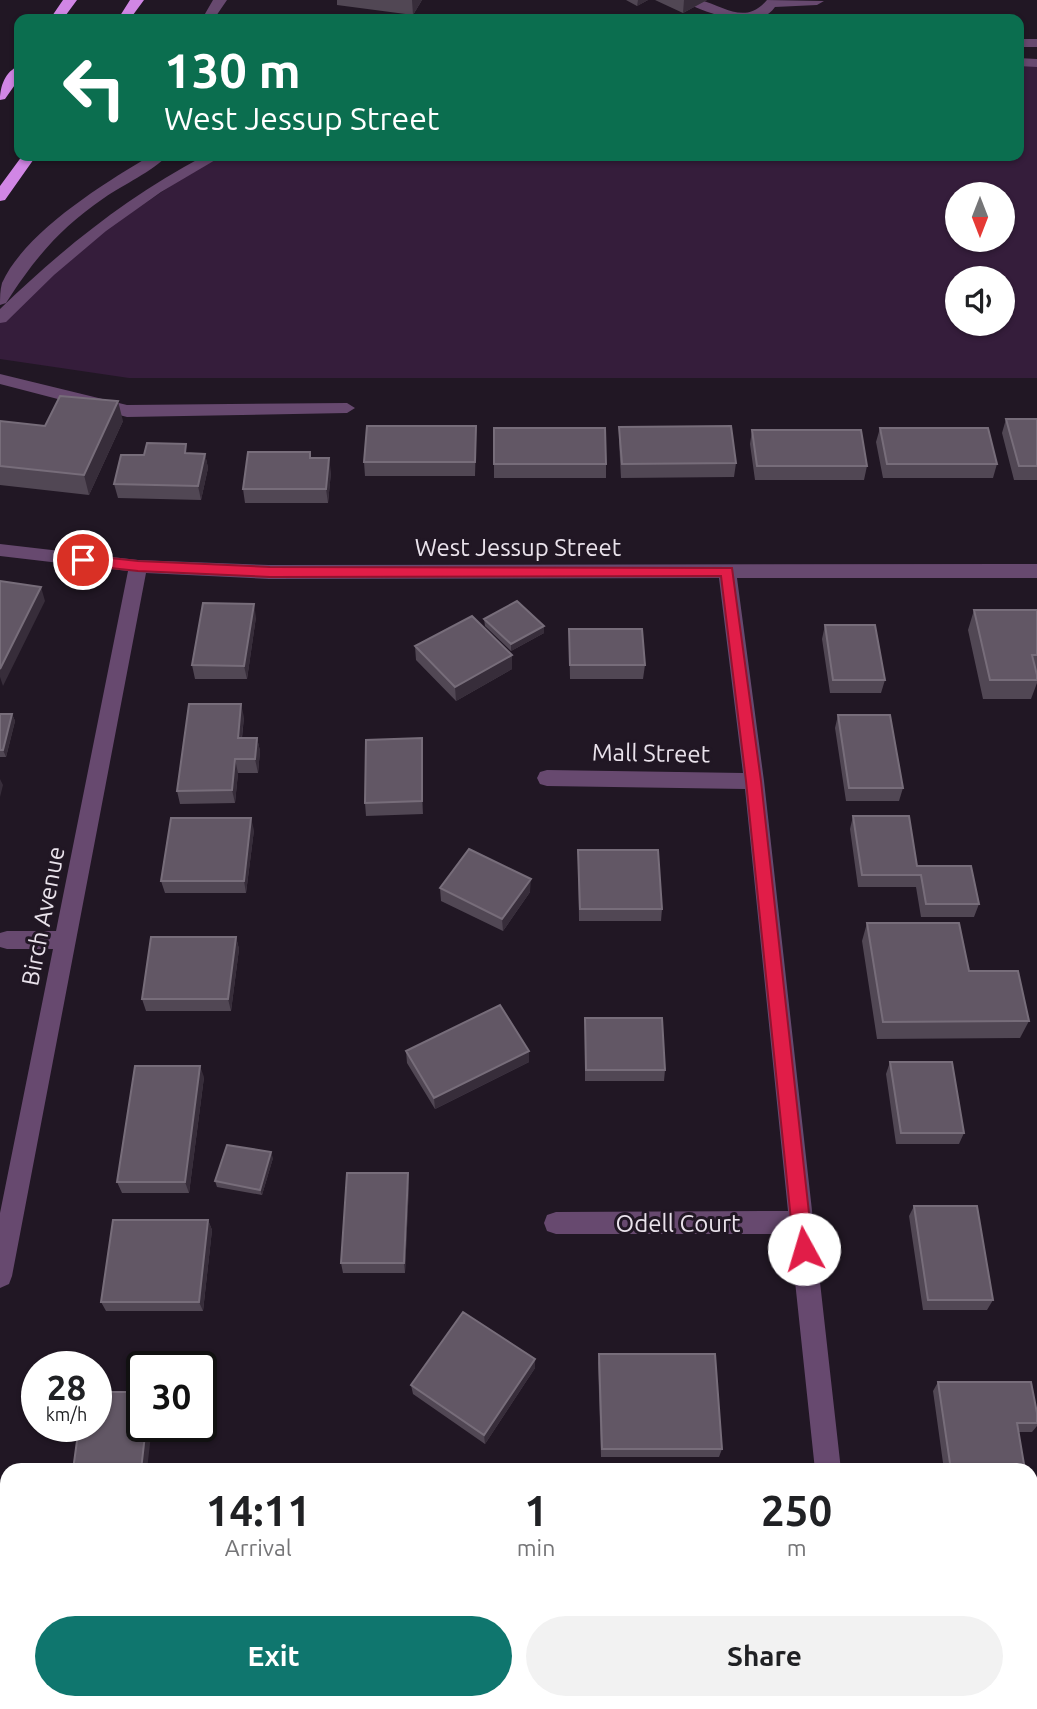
<!DOCTYPE html>
<style>
:root{--surface:#fff;--page:#f2f2f2;--text:#202124;--muted:#757577;--accent:#0f766e}
body{margin:0;font-family:Ubuntu,sans-serif;background:var(--page);color:var(--text);height:100vh;display:flex;flex-direction:column;font-size:26px;white-space:nowrap}
*{box-sizing:border-box;margin:0}
p{font-size:23px;color:var(--muted)}
.icon{flex:none;width:38px;height:38px;fill:none;stroke:currentColor;stroke-width:2;stroke-linecap:round;stroke-linejoin:round}
.map{position:relative;flex:1;overflow:hidden}
.side{position:absolute;left:0px;top:1463px;width:1038px;height:247px;display:flex;flex-direction:column;background:var(--surface);border-radius:21px 21px 0 0;box-shadow:0 2px 5px #0004}
.side>*{flex:none}
.hud{position:absolute;left:14px;top:14px;width:1010px;height:147px;border-radius:14px;box-shadow:0 2px 5px #0004;background:#0b6e4f;color:#fff;overflow:hidden}
.needle{width:46px;rotate:180deg}
.tools{position:absolute;left:945px;top:182px;display:grid;gap:14px}
.tools a{display:grid;place-items:center;width:70px;height:70px;border-radius:50%;background:var(--surface);box-shadow:0 2px 5px #0004;font-size:35px}
.speed{position:absolute;left:21px;top:1351px;display:flex;gap:14px;font-size:35px;font-weight:700;text-align:center}
.speed>*{display:grid;place-content:center;width:91px;height:91px;border-radius:50%;background:var(--surface);box-shadow:0 2px 5px #0004;line-height:1}
.speed small{font-size:18px;font-weight:400}
.speed .limit{border:4px solid #111;border-radius:10px;background:#fff;color:#111}
.pin{position:absolute;display:grid;place-items:center;width:60px;height:60px;color:#fff;margin:-30px;border:4px solid #fff;border-radius:50%;box-shadow:0 2px 7px #0007}
.me{position:absolute;width:77px;margin:-38px;rotate:354deg;stroke-linejoin:round;filter:drop-shadow(0 0 5px #0008)}
.turn{display:flex;align-items:center;gap:24px;height:147px;padding:0 35px;font-size:32px}
.turn .icon{width:91px;height:91px;stroke-width:2.5}
.turn b{display:block;font-size:49px;line-height:60px}
.eta{display:flex;justify-content:space-evenly;align-items:center;height:119px;text-align:center}
.eta b{font-size:42px;font-weight:700;line-height:49px}
.cta{display:flex;gap:14px;margin-top:auto;padding:14px 35px}
.cta a{flex:1;height:80px;border-radius:42px;background:var(--accent);color:#fff;font-size:28px;font-weight:700;line-height:80px;text-align:center}
.cta a+a{background:var(--page);color:var(--text)}
.map>svg:first-child{display:block}
.green{fill:#351d3b;fill-rule:evenodd}
.lines{fill:none;stroke-linecap:round;stroke-linejoin:round}
.minor{fill:#67496f;fill-rule:evenodd}
.highway{fill:#d186e5;fill-rule:evenodd}
.wall{fill:#514754}
.shaded-wall{fill:#372d3a}
.building{fill:#625765;stroke:#776d7a;stroke-width:2}
.route{fill:#e11d48;stroke:#92132f;stroke-width:2}
.labels{text-anchor:middle;dominant-baseline:central;stroke-width:6;stroke-linejoin:round;paint-order:stroke}
.street-label{font-size:24px;fill:#e9e2eb;stroke:#211724}
</style>
<div class="map">
<svg width="1037" height="1709" viewBox="0 0 1037 1709">
<rect width="100%" height="100%" fill="#211724"/>
<path class="green" d="M1019 62 1037 63V378H129L0 359V318L64 258 215 156H1018ZM957 194H1003V240H957ZM957 278H1003V324H957Z"/>
<g class="lines">
<path class="minor" d="M213 0H227L214 19H202Z
M700 0C726 7 745 25 767 0L824 1 817 5 775 7C757 32 718 16 695 7L693 4Z
M1018 39H1037V47H1018Z
M1018 58 1037 59V67L1018 66Z
M150 156H167C153 171 123 185 104 198 59 229 35 258 6 303L0 305C0 298 0 290 2 283 25 232 103 184 150 156Z
M204 156H222L161 192 106 231 54 275 6 322 0 323V309C62 249 128 196 204 156Z
M0 374 127 405 347 403 355 408 347 413 127 417 0 384Z
M0 544 138 560 269 565 1037 564V578H737L764 781 841 1470H815L790 1234H556L547 1231 544 1223 547 1215 556 1212 788 1211 745 789 547 786 540 784 537 778 540 772 547 770 743 773 719 578 269 579 146 573 12 1276 9 1284 0 1288V1213L53 949H7L0 947V933L7 931H56L128 571 0 556Z
M839 1703H867L868 1709H840Z"/>
<path class="highway" d="M63 0H77L63 19H50Z
M130 0H144L130 19H118Z
M19 66V79L5 99 0 100C0 87 5 71 19 66Z
M22 156H36L5 200 0 201V186Z"/>
</g>
<path class="wall" d="M337 0H422L413 15 337 5Z
M626 0H648L637 6Z
M655 0H707L683 13Z
M1006 419H1037V480H1014L1002 433Z
M0 421 45 426 123 421 89 495 0 485Z
M619 427 736 463 734 477 621 478 619 441Z
M494 428 606 464V478H494Z
M880 428 997 464 993 478H883L876 442Z
M752 430 867 466 864 480H755L750 444Z
M476 440 475 476H365L364 462Z
M188 453 205 454 208 468 201 500 118 498 114 484 144 455Z
M311 458 331 472 328 503H245L243 489Z
M974 610H1037V683L1031 699H983L968 630Z
M256 617 247 679H195L192 665Z
M484 619 544 626V633L511 651 485 626Z
M825 625 885 680 881 693H830L822 639Z
M569 629 645 665 643 679H570Z
M415 646 512 655V669L456 701 416 660Z
M0 714H12L15 721 6 757H0Z
M838 715 903 788 899 801H846L835 728Z
M244 717 242 738H257L260 751 258 773H238L235 803 180 804 177 791Z
M422 738 423 814 366 816 365 803Z
M853 816 917 866 979 904 974 917H921L916 887H858L850 829Z
M254 830 246 893H165L161 881Z
M578 850 662 909 661 921H579Z
M440 888 530 892 503 931 441 901Z
M867 923 969 971 1029 1021 1020 1038 877 1039 862 941Z
M236 937 239 949 231 1011H146L142 999Z
M585 1018 665 1070 664 1081H585Z
M406 1051 529 1062 435 1109 407 1063Z
M890 1062 964 1133 959 1144H896L886 1074Z
M204 1077 189 1193H122L117 1182Z
M273 1158 262 1195 217 1187 215 1181Z
M408 1173 409 1184 405 1273H343L341 1263Z
M914 1206 993 1300 987 1310H923L909 1216Z
M208 1220 212 1230 203 1311H106L101 1302Z
M599 1354 722 1449 719 1457H601L598 1363Z
M535 1359V1368L485 1444 413 1394 411 1385Z
M938 1382 1037 1413V1426L1032 1432H1018L1025 1470H944L933 1391Z
M981 1703H1031L1037 1709H982Z"/>
<path class="shaded-wall" d="M412 0H422L413 15Z
M638 0H648L637 6Z
M684 0H707L683 13Z
M118 401 123 421 89 495 84 475Z
M205 454 208 468 201 500 198 486Z
M329 458 331 472 328 503 326 489Z
M41 587 45 601 3 686 0 677V669Z
M254 604 256 617 247 679 244 666Z
M544 626V633L511 651V644Z
M512 655V669L456 701 455 687Z
M241 704 244 717 240 751 238 738Z
M12 714 15 721 6 757 3 750Z
M257 738 260 751 258 773 255 759Z
M422 738 423 752V814L422 801Z
M235 759 238 773 235 803 232 790Z
M0 779 3 785 0 797Z
M251 818 254 830 246 893 244 881Z
M531 879 530 892 503 931 502 919Z
M236 937 239 949 231 1011 228 999Z
M529 1051V1062L435 1109 434 1098Z
M200 1066 204 1077 189 1193 185 1182Z
M271 1152 273 1158 262 1195 260 1190Z
M408 1173 409 1184 405 1273 404 1263Z
M208 1220 212 1230 203 1311 199 1302Z
M535 1359V1368L485 1444 484 1435Z
M146 1426H152L147 1470H141Z
M143 1703H151V1709H142Z
M429 1703H438L431 1708Z"/>
<path class="building" d="M60 396 118 401 84 475 0 466V421L45 426Z
M1006 419H1037V466H1019Z
M367 426H476L475 462H364Z
M731 426 736 463 622 464 619 427Z
M494 428H605L606 464H494Z
M880 428H988L997 464H887Z
M752 430H861L867 466H757Z
M147 443 186 444 185 453 205 454 198 486 114 484 121 455H144Z
M248 452H310V458H329L326 489H243Z
M0 581 41 587 0 669Z
M517 601 544 626 511 644 484 619Z
M203 603 254 604 244 666 192 665Z
M974 610H1037V655H1032L1037 675V680H990Z
M472 616 512 655 455 687 415 646Z
M825 625H875L885 680H833Z
M569 629H642L645 665H570Z
M189 704H241L238 738H257L255 759H235L232 790 177 791Z
M0 714H12L3 750H0Z
M838 715H890L903 788H849Z
M422 738V801L365 803 366 740Z
M853 816H909L917 866H971L979 904H926L921 875H862Z
M171 818H251L244 881H161Z
M469 849 531 879 502 919 440 888Z
M578 850H658L662 909H580Z
M867 923H959L969 971H1018L1029 1021 883 1022Z
M151 937H236L228 999H142Z
M500 1005 529 1051 434 1098 406 1051Z
M585 1018H662L665 1070H586Z
M890 1062H952L964 1133H901Z
M135 1066H200L185 1182H117Z
M227 1145 271 1152 260 1190 215 1181Z
M347 1173H408L404 1263H341Z
M914 1206H977L993 1300H928Z
M113 1220H208L199 1302H101Z
M463 1312 535 1359 484 1435 411 1385Z
M599 1354H715L722 1449H602Z
M938 1382H1031L1037 1413V1423H1017L1025 1470H951Z
M96 1392H142V1426H146L141 1470H73L79 1426H96Z
M1031 1503 1033 1517H1031Z
M1031 1566H1037V1709H992L991 1703H1031Z
M30 1703H143L142 1709H29Z"/>
<path class="route" d="M83 555 138 561 270 567 732 568 761 781 813 1249 810 1256 804 1258 797 1256 794 1249 746 781 721 576 270 577 138 571 83 565 76 560Z"/>
<g class="labels">
<g class="street-label">
<text x="518" y="547">West Jessup Street</text>
<text transform="translate(651 753) rotate(1)">Mall Street</text>
<text transform="translate(43 916) rotate(-79)">Birch Avenue</text>
<text x="678" y="1223">Odell Court</text>
</g>
</g>
</svg>
<div class="tools">
<a><svg class="needle" viewBox="-14 -14 28 28"><path d="M0-13l5 13h-10z" fill="#e53935"/><path d="M0 13l5-13h-10z" fill="#757577"/></svg></a>
<a><svg class="icon" aria-label="sound" viewBox="0 0 24 24"><path d="M4 9h4l5-4v14l-5-4H4zM17 9q2 3 0 6"/></svg></a>
</div>
<div class="speed"><div>28<small>km/h</small></div><div class="limit">30</div></div>
<div class="pin" style="left:83px;top:560px;background:#d93025"><svg class="icon" aria-label="arrive" viewBox="0 0 24 24"><path d="M6 21V4h12l-3 4 3 4H6"/></svg></div>
<svg class="me" style="left:804px;top:1249px" viewBox="-20 -20 40 40"><circle r="19" fill="#fff"/><path d="M0-13L10 11 0 6-10 11z" fill="#e11d48"/></svg>
<div class="hud">
<div class="turn"><svg class="icon" aria-label="left" viewBox="0 0 24 24"><path d="M17 20v-9H6M10 6l-5 5 5 5"/></svg><div><b>130 m</b>West Jessup Street</div></div>
</div>
<section class="side">
<div class="eta">
<div><b>14:11</b><p>Arrival</p></div>
<div><b>1</b><p>min</p></div>
<div><b>250</b><p>m</p></div>
</div>
<div class="cta"><a>Exit</a><a>Share</a></div>
</section>
</div>
